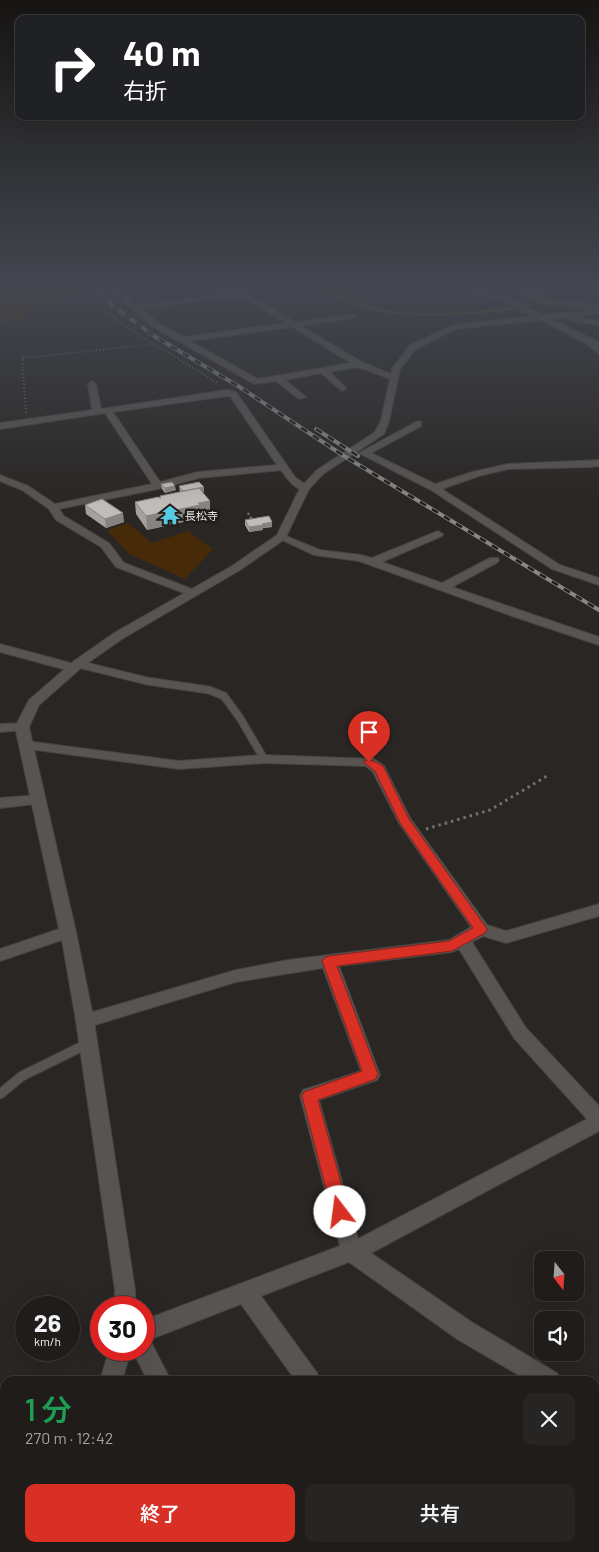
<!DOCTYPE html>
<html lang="ja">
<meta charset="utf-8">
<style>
:root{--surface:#1f1c1a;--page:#272523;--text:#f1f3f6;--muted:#a1a1a2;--line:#3c3a39;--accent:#d93025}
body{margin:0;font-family:Barlow,"Noto Sans JP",sans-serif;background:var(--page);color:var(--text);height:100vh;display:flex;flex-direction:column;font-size:19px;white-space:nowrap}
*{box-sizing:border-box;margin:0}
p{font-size:16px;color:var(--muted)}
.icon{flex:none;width:28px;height:28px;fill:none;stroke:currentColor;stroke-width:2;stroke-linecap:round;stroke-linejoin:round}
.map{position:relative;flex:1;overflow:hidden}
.panel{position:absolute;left:0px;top:1376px;width:600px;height:176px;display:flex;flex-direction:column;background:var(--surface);border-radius:15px 15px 0 0;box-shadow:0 5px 20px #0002,0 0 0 1px var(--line)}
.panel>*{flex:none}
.banner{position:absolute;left:15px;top:15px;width:570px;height:105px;border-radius:10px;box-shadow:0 5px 20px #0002,0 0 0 1px var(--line);background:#202124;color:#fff;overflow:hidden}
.needle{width:32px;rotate:163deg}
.fabs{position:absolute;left:534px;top:1251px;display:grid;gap:10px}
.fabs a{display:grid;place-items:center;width:50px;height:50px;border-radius:10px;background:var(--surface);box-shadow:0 5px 20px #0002,0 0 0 1px var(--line);font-size:25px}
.speed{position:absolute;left:15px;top:1296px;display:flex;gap:10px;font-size:25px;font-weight:700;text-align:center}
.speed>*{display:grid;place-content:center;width:65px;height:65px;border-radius:50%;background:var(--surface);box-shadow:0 5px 20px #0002,0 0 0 1px var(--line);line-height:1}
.speed small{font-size:12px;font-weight:400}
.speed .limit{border:8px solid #d22;background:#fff;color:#111}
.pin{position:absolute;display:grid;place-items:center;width:42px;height:42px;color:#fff;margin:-51px -21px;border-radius:50% 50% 50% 0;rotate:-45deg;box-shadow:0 0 5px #0007}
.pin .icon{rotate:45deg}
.me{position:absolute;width:55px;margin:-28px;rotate:345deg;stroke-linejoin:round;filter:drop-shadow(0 0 4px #0008)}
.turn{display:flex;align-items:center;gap:18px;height:105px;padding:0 25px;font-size:22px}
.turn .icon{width:65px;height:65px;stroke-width:2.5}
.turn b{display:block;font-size:35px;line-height:42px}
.round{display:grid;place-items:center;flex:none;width:52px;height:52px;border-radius:10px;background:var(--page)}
.overview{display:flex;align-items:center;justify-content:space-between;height:85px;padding:0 25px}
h1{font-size:30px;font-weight:600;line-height:38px;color:#1e9e55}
.cta{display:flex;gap:10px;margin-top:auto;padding:10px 25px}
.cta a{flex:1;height:58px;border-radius:10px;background:var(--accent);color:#fff;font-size:20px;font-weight:600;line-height:58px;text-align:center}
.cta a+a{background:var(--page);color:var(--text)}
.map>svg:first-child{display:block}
.green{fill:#472a07}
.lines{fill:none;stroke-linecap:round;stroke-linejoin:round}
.stream{stroke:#654421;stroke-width:3}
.service-far1-casing{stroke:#464341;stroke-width:9}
.service-casing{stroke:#464341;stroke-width:11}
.minor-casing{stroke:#464341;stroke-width:2}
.tertiary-casing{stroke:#464341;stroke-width:2}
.path-far2{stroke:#74716f;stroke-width:2;stroke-dasharray:1 2.5;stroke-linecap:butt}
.path-far1{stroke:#74716f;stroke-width:2.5;stroke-dasharray:2 2.5;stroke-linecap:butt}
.path{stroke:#74716f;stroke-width:3;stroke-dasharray:2.5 4;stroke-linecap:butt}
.service-far1{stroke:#585451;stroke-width:7}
.service{stroke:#585451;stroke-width:9}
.minor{fill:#585451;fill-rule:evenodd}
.tertiary{fill:#585451;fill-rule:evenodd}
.rail-casing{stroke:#898784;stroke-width:4}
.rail{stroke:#201d1a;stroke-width:2.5;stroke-dasharray:7;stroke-linecap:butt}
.wall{fill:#a5a29e}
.shaded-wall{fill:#868481}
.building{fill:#c0bcb8;stroke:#868481}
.route{fill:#d93025;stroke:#8d1f18}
.labels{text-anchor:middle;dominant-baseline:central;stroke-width:5;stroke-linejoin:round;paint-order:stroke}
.far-poi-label{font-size:11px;fill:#e9e7e5;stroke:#201d1a;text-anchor:start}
</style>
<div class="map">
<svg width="599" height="1552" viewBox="0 0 599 1552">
<rect width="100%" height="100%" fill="#292623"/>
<path class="green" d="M0 287H88L93 292 47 298 23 319 0 324Z
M128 523 152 543 188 531 213 549 185 579 129 554 107 530Z"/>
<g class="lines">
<path class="stream" d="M206 287H231
M320 287C331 293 342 300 354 304 401 319 451 315 499 310 517 308 534 302 552 304
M0 295 64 287
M563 305 586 308 599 313"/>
<defs>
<path id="service-far1" d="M78 664 147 681 209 690 224 696 240 718 264 759"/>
<path id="service" d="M0 1094 22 1076 89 1043"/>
<path id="minor" d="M107 287H115L137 306 226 293H245L295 322 356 314V318H353L301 326 362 362 398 377 391 379 358 367 330 372 346 388 342 391 321 373 285 380 306 397 299 399 276 381 254 384 153 327ZM226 297H243L286 323 184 337 159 323 142 309ZM292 327 351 363 258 379 190 341Z
M514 287H522L529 291 557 287 550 292 533 295 544 299 599 304V308C569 305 536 308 514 287Z
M565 314 599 321V325L581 323 565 318Z
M585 339H591L599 347V354L585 343Z
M92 381 96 384 101 409 227 390 236 392 295 477 310 488 308 490C296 492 287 479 281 470L199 478 158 489 59 509 64 516 109 543 124 563 197 591 199 593 193 596 189 595 116 567 101 547 56 520 49 509 22 490 0 481V475L28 486 55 504 152 484 105 413 0 429V423L92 410 88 384ZM227 396H230L277 465 198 472 160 482 113 412Z
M418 421 421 422V426L371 453 435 484 472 472 508 464 599 460V466L589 467 508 469 479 476 442 489 560 565 599 578V585L552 569 431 490 359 453Z
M438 531 443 534 442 536 382 562 442 583 490 558H498L499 560 498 562 452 587 599 637V645L512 616 359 561 314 555 276 537 281 534 320 550 361 555 372 558Z
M0 644 78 665 80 668 74 672 0 652Z
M22 723 29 727 27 730 0 732V724Z
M26 741 179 761 264 755 374 759 384 766 410 818 487 925 506 931 599 904V916L506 943 483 936 472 942 526 1028 599 1106V1131L371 1253 473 1323 557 1373 560 1381H529L457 1339 349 1262 261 1296 317 1373 320 1381H296L241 1304 146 1341 151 1342 171 1381H148L132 1350H144V1320L340 1246 300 1096 303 1090 361 1071 323 968 236 982 85 1028 79 1026 76 1021 79 1016 236 970 288 960 449 940 471 927 399 823 373 772 366 766 264 763 179 769 21 748 19 745 21 742ZM459 949 514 1038 587 1119 358 1239 319 1100 377 1080 380 1075 339 966 452 952Z
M39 795 44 797 46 800 44 803 0 808V798Z
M595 1388 599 1390V1413L595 1411Z
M599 1480V1504L595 1505V1481Z
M151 1548H177L175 1552H149Z
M239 1548H264L266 1552H241Z
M416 1548H441L443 1552H418Z
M468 1548H494L492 1552H466Z"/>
<path id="tertiary" d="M454 287H466L510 298 543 315 599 310V314L551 319 599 342V346L585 343 541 320 455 329 416 349 400 369 389 421 384 434 323 474 309 489 285 539 240 570 122 639 82 667 39 705 29 727 76 932 94 1021 135 1290V1308H114L115 1290 76 1021 62 940 0 961V949L59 929 15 727 29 700 74 661 114 633 232 566 277 535 300 488 317 470 375 432 381 421 392 369 410 345 453 325 534 316 504 302Z
M109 1350H131L122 1381H100Z
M5 1528V1548H14L10 1552H0V1530Z"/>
</defs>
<use href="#service-far1" class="service-far1-casing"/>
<use href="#service" class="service-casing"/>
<use href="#minor" class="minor-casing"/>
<use href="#tertiary" class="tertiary-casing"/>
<path class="path-far2" d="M89 296 120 323 219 384
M22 356 26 413
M23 358 154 344"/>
<path class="path-far1" d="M248 513 252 520"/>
<path class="path" d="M426 829 490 810 547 776"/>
<use href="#service-far1" class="service-far1"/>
<use href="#service" class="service"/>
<use href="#minor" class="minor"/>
<use href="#tertiary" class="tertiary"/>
<defs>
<path id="rail" d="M93 287 114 307 154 336 238 386 344 456 599 610
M316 429 358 456"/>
</defs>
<use href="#rail" class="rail-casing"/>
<use href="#rail" class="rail"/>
</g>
<path class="wall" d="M161 484 176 490 165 493 162 489Z
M179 486 204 487V492H203L210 514 200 516 201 518 147 530 136 514 135 502 160 498V496L180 492Z
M85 505 124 522 106 528 86 514Z
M245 520 272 522V527L263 528V530L249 532 245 525Z"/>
<path class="shaded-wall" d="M175 486 176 490 165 493V488Z
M204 487V492L190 495 183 492Z
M210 501V514L200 516 201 518 147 530 146 516Z
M123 513 124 522 106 528 105 519Z
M272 522V527L263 528V530L249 532V527L262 524Z"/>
<path class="building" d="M172 482 175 486 165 488 161 484Z
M199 482 204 487 183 491 179 486Z
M199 488 210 501 198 503 200 505 146 516 135 502 158 497 161 498 160 496Z
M102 499 123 513 105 519 85 505Z
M269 516 272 522 262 524 263 525 249 527 245 520Z"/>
<linearGradient id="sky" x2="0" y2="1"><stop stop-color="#171513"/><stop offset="0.57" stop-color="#434750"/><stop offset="1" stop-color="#434750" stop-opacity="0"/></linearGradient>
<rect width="599" height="504" fill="url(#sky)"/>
<path class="route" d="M369 759 383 766 409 819 487 929 485 933 452 951 337 966 378 1074 376 1079 318 1100 349 1212 346 1218 340 1220 335 1218 332 1212 302 1096 304 1092 362 1071 322 961 324 958 329 956 449 941 473 928 400 823 375 771 363 762Z"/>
<defs>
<symbol id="temple-bare" viewBox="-9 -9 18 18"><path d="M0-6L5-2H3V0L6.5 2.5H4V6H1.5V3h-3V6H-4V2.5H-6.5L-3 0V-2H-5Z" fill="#58c9e3" stroke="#201d1a" stroke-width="2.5" paint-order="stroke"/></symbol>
</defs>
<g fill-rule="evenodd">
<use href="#temple-bare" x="156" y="501" width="28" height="28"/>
</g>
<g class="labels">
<g class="far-poi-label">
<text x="185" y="515">長松寺</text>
</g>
</g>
</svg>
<div class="fabs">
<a><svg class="needle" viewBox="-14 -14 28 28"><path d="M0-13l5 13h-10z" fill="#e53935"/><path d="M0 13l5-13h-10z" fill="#a1a1a2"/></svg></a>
<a><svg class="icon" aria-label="sound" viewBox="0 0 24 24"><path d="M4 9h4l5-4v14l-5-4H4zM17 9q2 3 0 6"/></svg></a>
</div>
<div class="speed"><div>26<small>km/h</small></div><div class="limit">30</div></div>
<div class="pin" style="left:369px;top:762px;background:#d93025"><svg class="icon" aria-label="arrive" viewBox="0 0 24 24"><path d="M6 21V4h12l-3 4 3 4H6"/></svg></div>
<svg class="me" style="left:340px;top:1212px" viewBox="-20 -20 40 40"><circle r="19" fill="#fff"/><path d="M0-13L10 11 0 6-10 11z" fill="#d93025"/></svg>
<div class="banner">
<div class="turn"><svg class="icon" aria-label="right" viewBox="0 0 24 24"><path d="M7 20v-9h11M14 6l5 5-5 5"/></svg><div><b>40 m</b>右折</div></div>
</div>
<section class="panel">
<div class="overview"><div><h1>1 分</h1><p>270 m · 12:42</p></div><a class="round"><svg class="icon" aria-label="close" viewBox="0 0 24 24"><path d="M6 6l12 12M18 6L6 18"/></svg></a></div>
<div class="cta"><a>終了</a><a>共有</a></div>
</section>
</div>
